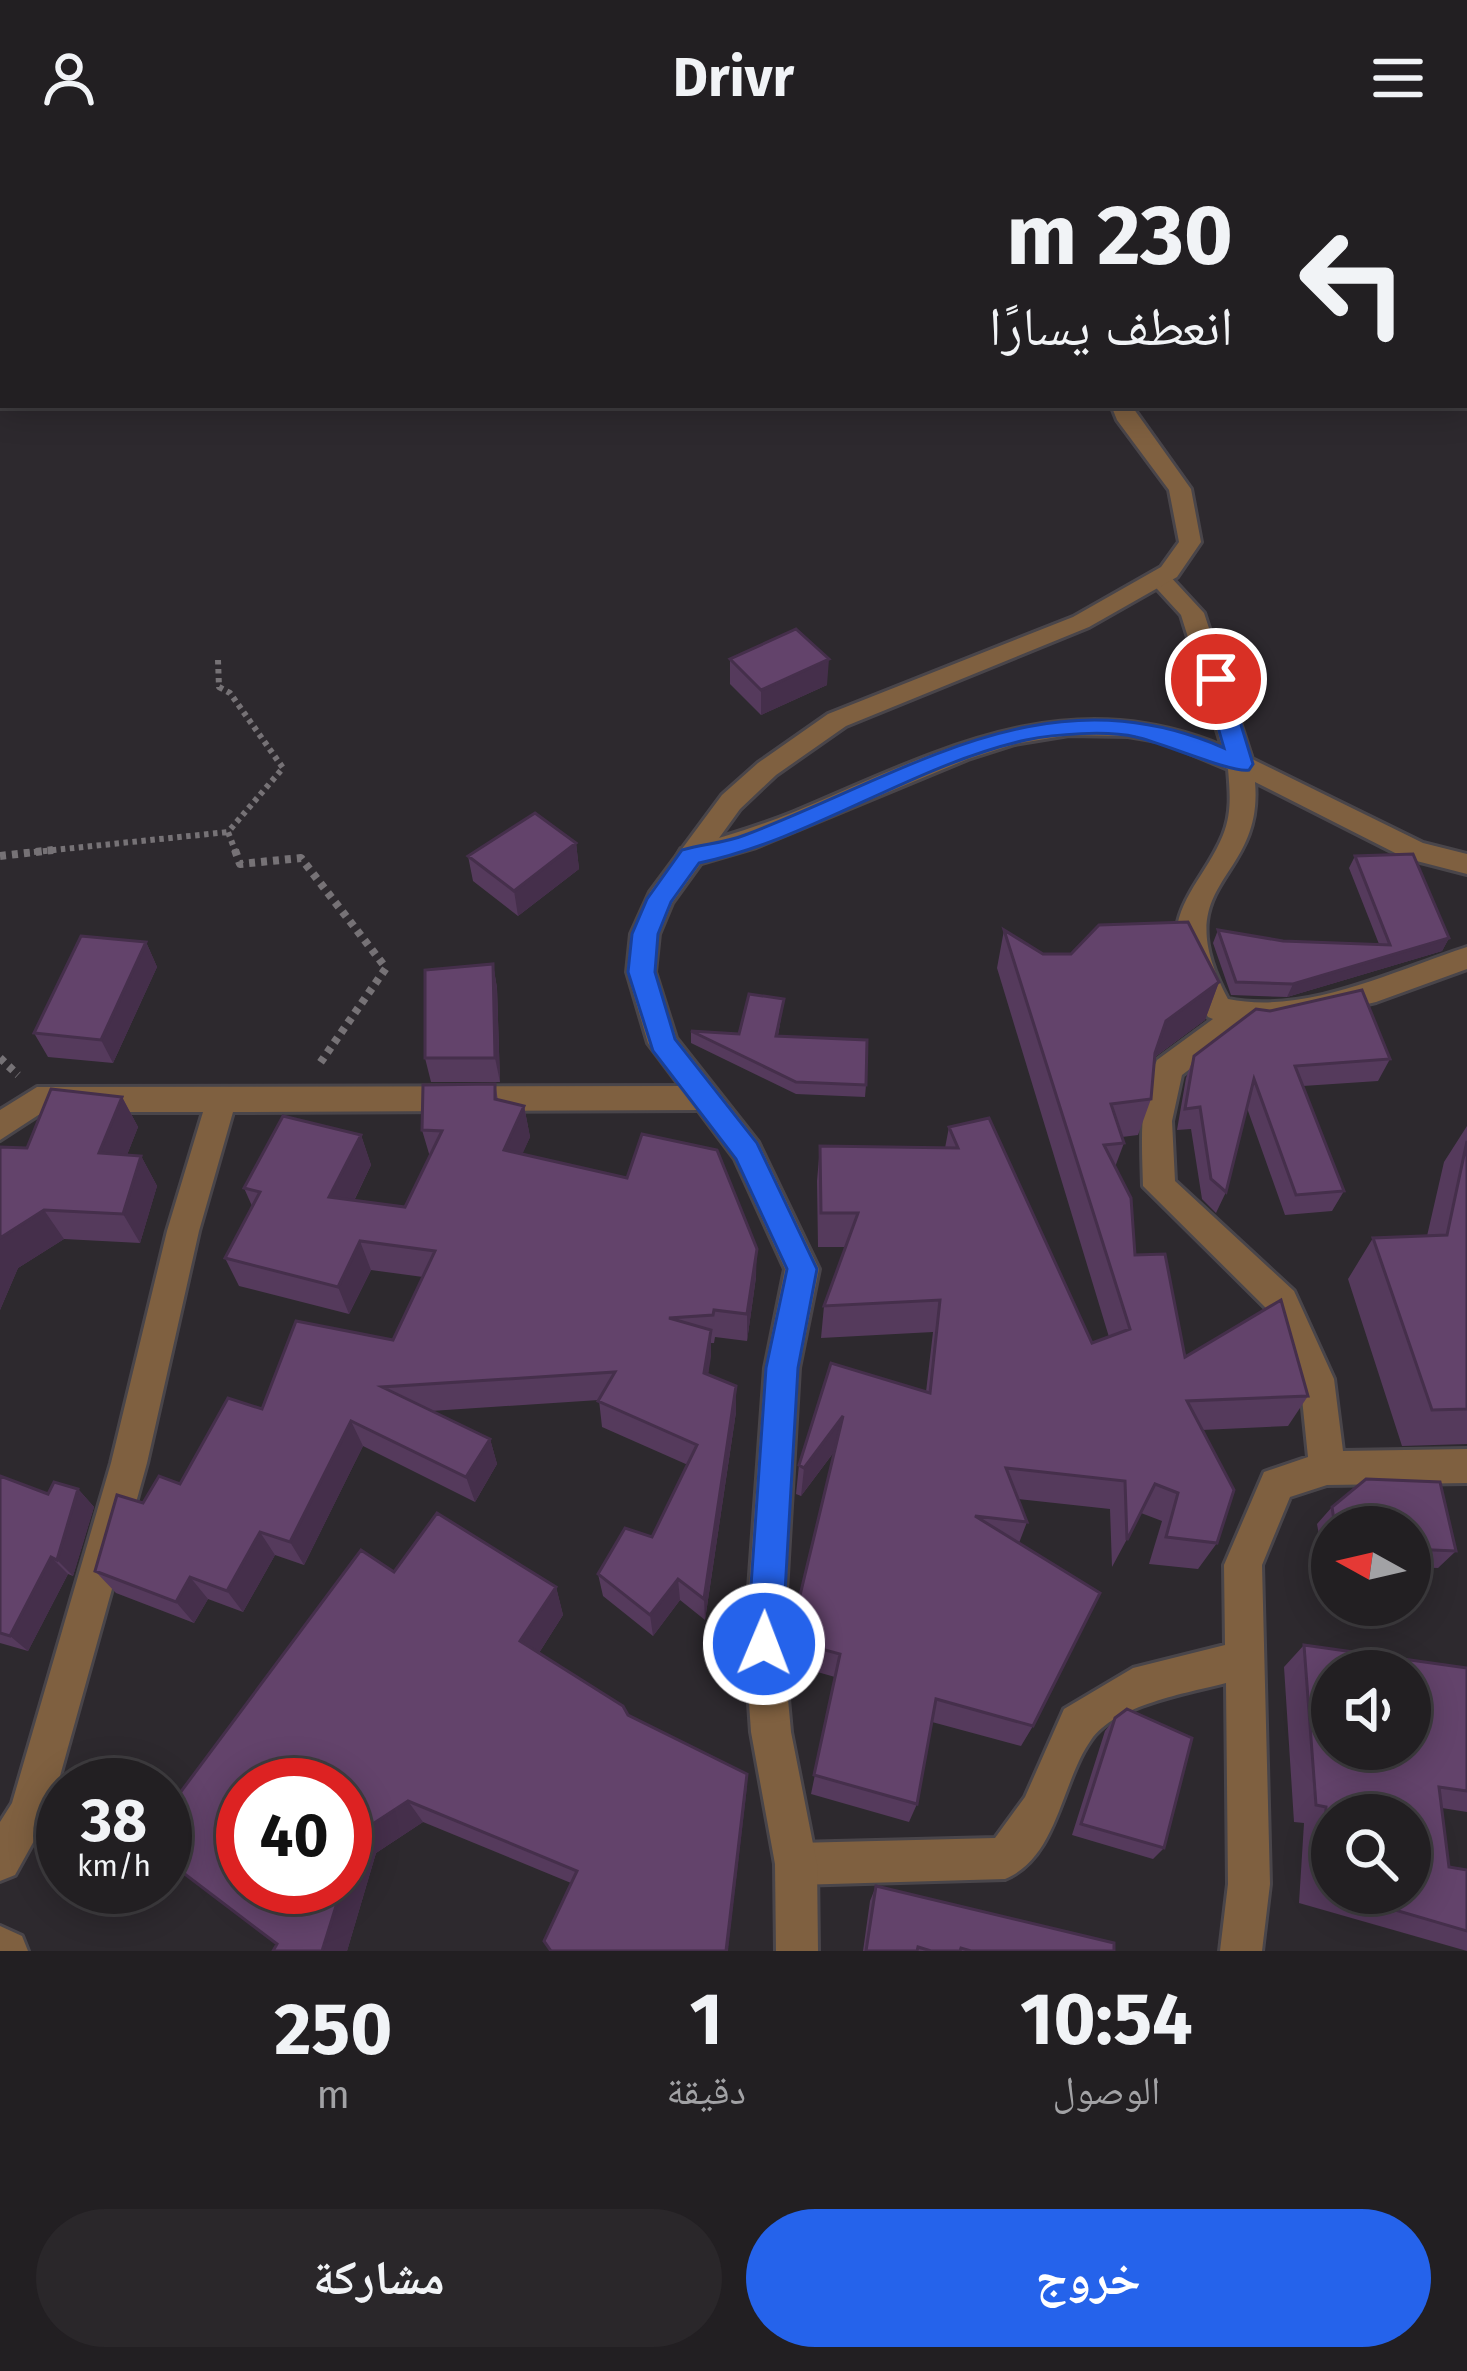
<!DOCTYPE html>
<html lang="ar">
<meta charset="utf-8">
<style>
:root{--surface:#221f22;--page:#2a272a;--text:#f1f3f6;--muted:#a2a2a5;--line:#3f3d40;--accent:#2563eb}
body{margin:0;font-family:"Fira Sans","Noto Naskh Arabic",sans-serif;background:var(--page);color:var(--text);direction:rtl;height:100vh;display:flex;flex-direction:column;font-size:45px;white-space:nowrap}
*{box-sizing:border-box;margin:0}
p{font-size:39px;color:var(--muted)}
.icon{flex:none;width:66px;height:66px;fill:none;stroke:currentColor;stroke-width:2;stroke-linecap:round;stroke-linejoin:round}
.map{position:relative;height:1795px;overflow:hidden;direction:ltr}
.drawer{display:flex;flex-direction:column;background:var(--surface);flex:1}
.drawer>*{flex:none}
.hud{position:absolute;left:0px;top:0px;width:1467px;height:252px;box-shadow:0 6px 30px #0003,0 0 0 3px var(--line);direction:rtl;background:#221f22;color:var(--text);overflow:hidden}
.needle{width:78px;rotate:278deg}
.controls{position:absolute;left:1311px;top:1350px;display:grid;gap:24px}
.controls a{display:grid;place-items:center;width:120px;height:120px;border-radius:50%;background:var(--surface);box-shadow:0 6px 30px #0003,0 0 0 3px var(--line);font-size:60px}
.speed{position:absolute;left:36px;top:1602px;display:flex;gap:24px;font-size:60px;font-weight:700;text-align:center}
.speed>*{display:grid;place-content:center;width:156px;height:156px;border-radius:50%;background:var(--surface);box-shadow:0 6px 30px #0003,0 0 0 3px var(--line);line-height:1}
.speed small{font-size:30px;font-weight:400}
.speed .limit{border:18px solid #d22;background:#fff;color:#111}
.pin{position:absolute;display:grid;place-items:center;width:102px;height:102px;color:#fff;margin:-51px;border:6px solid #fff;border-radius:50%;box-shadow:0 3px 12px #0007}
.me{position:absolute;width:132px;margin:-66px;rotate:1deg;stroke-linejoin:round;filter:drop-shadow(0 0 9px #0008)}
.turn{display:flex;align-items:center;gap:42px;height:252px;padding:0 36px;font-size:54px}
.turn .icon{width:156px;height:156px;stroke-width:2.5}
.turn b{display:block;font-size:84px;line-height:102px}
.eta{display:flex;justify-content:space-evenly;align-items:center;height:204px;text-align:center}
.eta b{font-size:72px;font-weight:700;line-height:84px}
.primary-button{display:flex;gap:24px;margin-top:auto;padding:24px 36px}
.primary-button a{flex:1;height:138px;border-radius:72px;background:var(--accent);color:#fff;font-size:48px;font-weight:700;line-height:138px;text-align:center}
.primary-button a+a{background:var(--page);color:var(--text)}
header{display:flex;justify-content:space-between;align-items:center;height:156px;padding:0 36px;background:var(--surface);font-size:54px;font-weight:700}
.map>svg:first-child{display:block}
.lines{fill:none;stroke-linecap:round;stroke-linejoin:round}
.minor-casing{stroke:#49454a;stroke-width:6}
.tertiary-casing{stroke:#49454a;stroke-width:6}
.path-far1{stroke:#767276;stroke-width:6;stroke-dasharray:4.5 4.5;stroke-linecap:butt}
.path{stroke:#767276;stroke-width:8;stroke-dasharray:6 6;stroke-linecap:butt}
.minor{fill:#7f6040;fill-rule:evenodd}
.tertiary{fill:#7f6040;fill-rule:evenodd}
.wall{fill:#553a5c;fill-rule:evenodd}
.shaded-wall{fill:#452f4b}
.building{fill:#63436b;stroke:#452f4b;stroke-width:3;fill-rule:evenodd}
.route{fill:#2563eb;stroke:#184099;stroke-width:3}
</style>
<header><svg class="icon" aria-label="menu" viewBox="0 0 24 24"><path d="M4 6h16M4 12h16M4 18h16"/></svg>Drivr<svg class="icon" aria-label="person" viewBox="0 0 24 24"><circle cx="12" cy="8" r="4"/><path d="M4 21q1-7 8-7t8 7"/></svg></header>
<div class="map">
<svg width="1467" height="1795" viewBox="0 0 1467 1795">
<rect width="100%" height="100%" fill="#2d292e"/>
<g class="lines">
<defs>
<path id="minor" d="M1159 415 1167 417 1204 457 1252 603 1423 687 1467 698V718L1405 702 1255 626C1264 728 1164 723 1228 843 1306 859 1393 815 1467 791V813L1376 846 1259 873 1246 870 1182 919 1172 965 1175 1025 1294 1135 1334 1223 1343 1295 1467 1293V1327L1327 1329 1290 1341 1262 1409 1270 1728 1262 1795H1220L1228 1728 1226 1527C1187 1537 1115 1549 1091 1584 1061 1626 1058 1701 1005 1723L796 1729 781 1723 775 1708 781 1693 796 1687 995 1682 1025 1641 1064 1553 1133 1512 1225 1489 1224 1409 1264 1316 1308 1301 1300 1223 1270 1156 1143 1030C1142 989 1138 943 1157 904L1213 863 1208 861C1199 845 1187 827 1181 810 1162 754 1204 726 1223 679 1232 657 1230 636 1228 613L1163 586 1128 580 1069 579 1015 588 968 603 756 691 691 710 677 700 681 693C720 682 757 671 794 656 939 595 1064 525 1222 590L1181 459 1147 422Z
M703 930 714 933 718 942 714 951 703 954 233 956 199 1075 147 1307 50 1656 15 1719 0 1725V1666L12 1647 111 1307 167 1075 203 956H43L0 984V954L37 931Z
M0 1770 22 1780 28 1795H0Z"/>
<path id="tertiary" d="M987 0H1005V3H987Z
M1111 249H1131L1191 333 1201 386 1177 421 1089 471 846 570 776 619 740 653 672 747 659 778 655 816 676 882 758 986 819 1113 799 1212 783 1488 791 1576 817 1708 818 1795H776L775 1708 751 1576 745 1488 765 1212 785 1113 735 1003 648 887 627 816 631 778 650 736 722 639 758 607 828 558 1073 461 1161 411 1179 386 1169 334 1117 264Z"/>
</defs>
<use href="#minor" class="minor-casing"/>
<use href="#tertiary" class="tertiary-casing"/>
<path class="path-far1" d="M218 504 219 531 230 537 283 612 228 676 236 697
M25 697 228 676"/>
<path class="path" d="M235 694 240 708 301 702 386 812 318 910
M0 700 53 694
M0 902 18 919"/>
<use href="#minor" class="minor"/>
<use href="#tertiary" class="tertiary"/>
</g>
<path class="wall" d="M730 503 827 529 761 559 730 528Z
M576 687 579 713 518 760 473 725 468 700Z
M1355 700 1449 782 1442 795 1287 841 1231 839 1213 787 1218 774 1283 785 1379 788 1349 712Z
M1004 774 1043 798 1219 826 1205 864 1155 901 1151 943 1138 979 1122 981 1124 987 1115 1011 1135 1099 1185 1201 1308 1240 1288 1270 1202 1274 1217 1387 1198 1413 1149 1408 1162 1365 1141 1357 1112 1411 1110 1353 1018 1343 1027 1366 1019 1387 1033 1570 1021 1590 932 1566 917 1648 909 1666 811 1638 835 1521 789 1508 791 1477 834 1296 801 1340 796 1338 799 1309 926 1236 933 1176 821 1182 824 1150 845 1091H818L817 1025 820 990 945 992 949 971 1092 1187 1109 1181 997 812Z
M146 786 157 811 113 907 48 901 34 877Z
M493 808 497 832 500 926H431L425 902Z
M784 843 778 880 866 929 865 941 796 938 691 887V875L739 878Z
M1194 900 1390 903 1378 925 1303 930 1344 1035 1332 1055 1285 1059 1247 952 1226 1036 1216 1057 1202 1043 1191 973 1177 974 1186 922Z
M495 928 498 944 524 950 530 981 522 998 756 1121 747 1185 715 1181 714 1187H711L708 1219 736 1256 705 1464 680 1444 653 1480 603 1440 598 1418 652 1381 688 1309 602 1271 599 1244 431 1255 490 1283 497 1308 475 1346 363 1290 304 1409 275 1399 243 1456 208 1443 194 1467 116 1437 95 1415 143 1347 180 1328 262 1253 393 1184 423 1121 371 1114 349 1158 239 1130 225 1102 252 1050 244 1032 361 979 371 1009 354 1045 405 1051 430 1001 422 974Z
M122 941 138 971 127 999 141 1000 157 1030 140 1087 64 1083 18 1112 0 1154V991L27 992Z
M1467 970V1288L1402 1290 1348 1123 1373 1082 1427 1080 1444 1006Z
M0 1320 48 1338 78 1333 94 1351 73 1420 68 1418 28 1495 0 1487Z
M1366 1323 1440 1326 1456 1395 1438 1412 1410 1411V1371H1332V1408L1324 1407 1317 1368 1332 1351Z
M394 1416 556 1431 563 1459 539 1497 628 1559 747 1618 746 1640 571 1727 423 1666 376 1697 347 1795H273L277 1788Z
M1304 1489 1467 1512V1656L1442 1652 1449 1711 1467 1714V1795L1299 1747 1304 1667 1294 1666 1284 1511ZM1332 1659 1410 1737H1332Z
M1115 1562 1164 1692 1153 1703 1072 1679 1105 1575Z
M876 1730 1114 1795H863L870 1745Z"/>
<path class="shaded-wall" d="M829 503 827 529 761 559V534Z
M576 687 579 713 518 760 514 735Z
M1449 782 1442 795 1287 841 1293 828Z
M146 786 157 811 113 907 101 884Z
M493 808 497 832 500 926 495 902Z
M1219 826 1205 864 1153 902 1166 865Z
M122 941 138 971 116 1027 99 997Z
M524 950 530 981 511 1024 504 994Z
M361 979 371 1009 341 1071 329 1041Z
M141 1000 157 1030 140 1087 123 1058Z
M44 1054 64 1083 18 1112 0 1154V1082Z
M360 1085 371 1114 349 1158 338 1131Z
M757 1093 756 1121 747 1185V1158Z
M711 1174V1201L704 1243V1217Z
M736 1230V1256L705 1464 704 1443Z
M843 1260 839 1289 801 1340 804 1312Z
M351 1265 363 1290 304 1409 290 1386Z
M490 1283 497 1308 475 1346 466 1321Z
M78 1333 94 1351 73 1420 57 1404Z
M260 1376 275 1399 243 1456 227 1435Z
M51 1401 68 1418 28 1495 10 1480Z
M190 1421 208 1443 194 1467 176 1446Z
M678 1423 680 1444 653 1480 650 1459Z
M556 1431 563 1459 530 1511 520 1485Z
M747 1618 746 1640 728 1795H726Z
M408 1645 423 1666 376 1697 347 1795H322L342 1731H345V1721L359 1677Z"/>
<path class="building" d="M796 473 829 503 761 534 730 503Z
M535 657 576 687 514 735 468 700Z
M1413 698 1449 782 1293 828 1236 826 1218 774 1283 785 1390 789 1355 700Z
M1188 766 1219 826 1166 865 1155 897 1151 943 1111 948 1124 987 1104 989 1131 1042 1135 1099 1165 1098 1185 1201 1281 1144 1308 1240 1187 1245 1234 1334 1217 1387 1166 1381 1178 1337 1155 1328 1127 1384 1125 1325 1006 1312 1027 1366 975 1360 1100 1437 1033 1570 936 1543 917 1648 814 1619 840 1498 792 1485 791 1477 843 1260 804 1312 799 1309 831 1207 930 1237 940 1144 824 1150 858 1057H821L820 990 958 992 949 971 989 962 1092 1187 1130 1173 1004 774 1043 798H1071L1099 769Z
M81 780 146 786 101 884 34 877Z
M493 808 495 902H425V814Z
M1362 834 1390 903 1295 910 1344 1035 1296 1039 1254 923 1226 1036 1211 1023 1200 951 1185 953 1194 900 1256 853 1270 855Z
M749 838 784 843 776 880 867 884 866 929 796 926 691 875 739 878Z
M495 928V943L524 950 504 994 627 1022 642 978 717 994 757 1093 747 1158 714 1154 713 1159 669 1162 711 1174 704 1217 736 1230 704 1443 678 1423 650 1459 598 1418 625 1372 652 1381 697 1289 598 1245 615 1216 382 1231 490 1283 466 1321 351 1265 290 1386 260 1376 227 1435 190 1421 176 1446 95 1415 117 1339 143 1347 159 1320 180 1328 228 1242 262 1253 296 1165 393 1184 435 1095 360 1085 338 1131 225 1102 260 1036 244 1032 283 960 361 979 329 1041 405 1051 442 975 422 974 423 929Z
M51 933 122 941 99 997 141 1000 123 1058 44 1054 0 1082V991L27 992Z
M1467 985V1253L1432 1254 1373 1082 1447 1079Z
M0 1320 48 1338 54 1326 78 1333 57 1404 51 1401 10 1480 0 1477Z
M1366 1323 1440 1326 1456 1395 1410 1393V1371H1335L1332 1351Z
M437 1357 556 1431 520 1485 623 1550 628 1559 747 1618 726 1795H551L544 1785 577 1715 408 1645 359 1677 345 1721V1629H243V1731H342L322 1795H273L277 1788 165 1703V1657L361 1394 394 1416Z
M1304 1489 1467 1512V1635L1439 1631 1449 1711 1467 1714V1775L1337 1737H1410V1659H1332V1736L1322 1733 1326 1651 1316 1649ZM1332 1515H1410V1593H1332Z
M1127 1553 1192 1582 1164 1692 1081 1668 1115 1562Z
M876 1730 1114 1787V1795H971L961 1792 960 1795H931L918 1791 917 1795H866Z"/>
<path class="route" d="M1216 516 1227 523 1253 608 1249 614C1234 618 1160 586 1136 581 1107 574 1055 578 1026 584 911 610 813 683 699 707L671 746 658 778 655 816 675 883 757 987 817 1113 798 1212 782 1488 777 1501 764 1506 752 1501 747 1488 766 1212 787 1113 736 1003 653 895 628 816 632 778 647 743 682 694C703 688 725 687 745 679 907 618 1045 514 1224 592L1204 523Z"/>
</svg>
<div class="controls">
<a><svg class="needle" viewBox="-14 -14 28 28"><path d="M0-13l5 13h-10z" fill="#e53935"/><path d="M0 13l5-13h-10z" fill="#a2a2a5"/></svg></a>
<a><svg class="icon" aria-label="sound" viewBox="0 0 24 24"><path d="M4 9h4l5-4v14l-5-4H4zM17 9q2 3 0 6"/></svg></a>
<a><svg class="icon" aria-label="search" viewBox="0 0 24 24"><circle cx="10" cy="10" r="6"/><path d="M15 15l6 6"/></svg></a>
</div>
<div class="speed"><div>38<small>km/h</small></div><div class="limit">40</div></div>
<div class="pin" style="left:1216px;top:523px;background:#d93025"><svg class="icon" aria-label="arrive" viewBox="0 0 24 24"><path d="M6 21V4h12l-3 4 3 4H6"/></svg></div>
<svg class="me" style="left:764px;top:1488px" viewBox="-20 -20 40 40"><circle r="17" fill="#2563eb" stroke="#fff" stroke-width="3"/><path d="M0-11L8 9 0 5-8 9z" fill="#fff"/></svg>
<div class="hud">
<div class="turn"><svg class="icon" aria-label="left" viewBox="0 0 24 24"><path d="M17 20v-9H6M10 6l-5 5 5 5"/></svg><div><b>230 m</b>انعطف يسارًا</div></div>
</div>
</div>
<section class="drawer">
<div class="eta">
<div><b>10:54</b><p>الوصول</p></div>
<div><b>1</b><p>دقيقة</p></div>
<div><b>250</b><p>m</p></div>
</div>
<div class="primary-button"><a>خروج</a><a>مشاركة</a></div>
</section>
